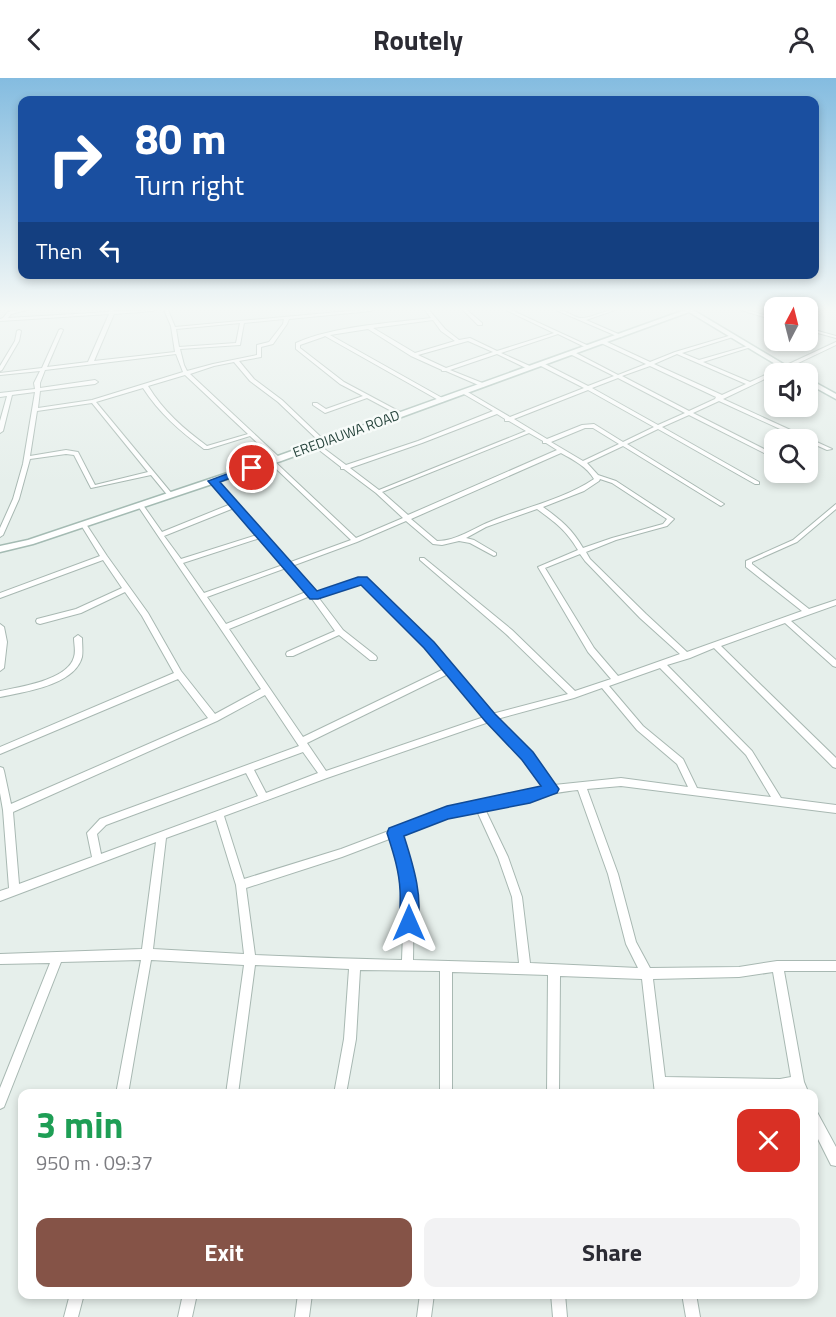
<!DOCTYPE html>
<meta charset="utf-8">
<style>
:root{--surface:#fff;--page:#f2f2f3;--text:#2b2b33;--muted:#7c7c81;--accent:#855347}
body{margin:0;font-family:"Titillium Web",sans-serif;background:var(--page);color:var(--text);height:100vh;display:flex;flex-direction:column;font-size:22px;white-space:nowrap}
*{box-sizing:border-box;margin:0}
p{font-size:20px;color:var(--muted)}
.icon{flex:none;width:33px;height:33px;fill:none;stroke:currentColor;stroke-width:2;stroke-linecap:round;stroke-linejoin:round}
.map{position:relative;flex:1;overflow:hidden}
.details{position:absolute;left:18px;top:1011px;width:800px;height:210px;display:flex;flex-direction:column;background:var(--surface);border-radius:12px;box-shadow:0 3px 9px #0003}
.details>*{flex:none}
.hud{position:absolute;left:18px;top:18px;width:801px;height:183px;border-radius:12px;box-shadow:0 3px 9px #0003;background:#1a4fa0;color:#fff;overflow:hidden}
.needle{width:39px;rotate:7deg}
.buttons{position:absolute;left:764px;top:219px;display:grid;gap:12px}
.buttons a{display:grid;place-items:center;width:54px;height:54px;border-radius:12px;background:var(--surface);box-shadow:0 3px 9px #0003;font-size:30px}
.pin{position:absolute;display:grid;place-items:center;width:51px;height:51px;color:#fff;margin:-26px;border:3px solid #fff;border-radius:50%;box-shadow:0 2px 6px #0007}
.me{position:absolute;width:66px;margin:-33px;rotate:0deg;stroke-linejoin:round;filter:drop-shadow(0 0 4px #0008)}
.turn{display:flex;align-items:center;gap:21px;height:126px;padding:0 18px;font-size:27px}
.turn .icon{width:78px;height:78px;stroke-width:2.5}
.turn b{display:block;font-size:42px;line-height:51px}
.then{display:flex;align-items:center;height:57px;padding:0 18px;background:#0003;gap:12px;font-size:22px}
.round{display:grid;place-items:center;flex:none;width:63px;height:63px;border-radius:12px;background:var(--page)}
.headline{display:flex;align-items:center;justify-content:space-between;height:102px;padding:0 18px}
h1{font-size:36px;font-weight:700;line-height:45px;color:#1e9e55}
.primary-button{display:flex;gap:12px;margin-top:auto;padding:12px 18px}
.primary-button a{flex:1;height:69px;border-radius:12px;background:var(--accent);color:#fff;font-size:24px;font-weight:700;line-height:69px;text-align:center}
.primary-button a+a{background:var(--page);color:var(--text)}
header{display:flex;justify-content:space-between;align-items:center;height:78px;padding:0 18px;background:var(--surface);font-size:27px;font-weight:700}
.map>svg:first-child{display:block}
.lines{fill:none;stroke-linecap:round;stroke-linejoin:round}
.street-casing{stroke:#a8b8b2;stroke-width:2}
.secondary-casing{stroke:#a4bbb3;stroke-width:3}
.street{fill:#fff;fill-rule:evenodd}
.secondary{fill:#fff;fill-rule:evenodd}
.route{fill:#1a73e8;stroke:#114b97;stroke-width:1.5}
.labels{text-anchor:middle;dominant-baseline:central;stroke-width:5;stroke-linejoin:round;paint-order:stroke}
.far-street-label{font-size:14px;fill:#24423a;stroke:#f7fbf9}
</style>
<header><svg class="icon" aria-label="back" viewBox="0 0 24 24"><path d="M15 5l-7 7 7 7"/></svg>Routely<svg class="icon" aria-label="person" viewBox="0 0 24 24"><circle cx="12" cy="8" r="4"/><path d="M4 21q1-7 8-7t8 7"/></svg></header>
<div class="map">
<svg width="836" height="1239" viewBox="0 0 836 1239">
<rect width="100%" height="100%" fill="#e6efeb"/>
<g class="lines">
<defs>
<path id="street" d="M20 232H27L11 236 8 240 109 234V232H113L114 233 155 232 153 233 114 236 94 283 175 274 171 248 164 232H168L175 249 360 232H373L371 233 289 241 287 246 273 266 261 269V279L239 283 254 301 282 322 325 363V365H321L278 324 250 303 234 284 214 288 190 296 280 380V382H276L250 358 208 371H204C180 353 159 335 143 310L96 324 173 417V419H169L151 397 91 410 74 377 66 376 30 381 19 421 3 457 0 459V450L13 421 23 386 35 314 12 317 3 353 0 355V343L7 318 0 319V315L35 311 34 305 40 293 0 297V295L42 290 59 252 61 251 63 252 47 289 88 284 109 236 0 243V241L3 240 8 234ZM284 241 283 246 269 264 257 267V277L213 286 187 293 184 287 180 271 240 267 244 245ZM240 245 236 265 179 269 176 251ZM176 276 183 294 92 322 38 330 40 313 95 306 98 304 95 302 40 310V305L45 292ZM185 297 248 356 207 368C184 351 163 333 148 308ZM92 325 148 394 95 407 78 374 66 372 30 378 37 333Z
M425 232H429L445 251 459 262 470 260 497 273 554 255 506 232H511L591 269 587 270 558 256 501 275 532 289V291H528L497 276 450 292 485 306 486 307 483 309 446 293H442V292L411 278 368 251 330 257 444 321 445 322 442 324 325 258 323 259 300 267V270L344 304 402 335 397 336 367 320 325 335 313 327V325H317L326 331 363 318 340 306 296 271V265C333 248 391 245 431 240ZM433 242 441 253 455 263 415 275 373 250ZM468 263 493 274 446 290 418 277Z
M463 232H467L482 245V247H478Z
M556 232C565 231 571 238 580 240 590 241 604 232 615 232L586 242 623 258 619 259Z
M741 232H747L774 240V242Z
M816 232H821L807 240V237Z
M807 250 836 258V260L807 252Z
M19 252 21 253 19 263 2 292 0 293V288L15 263 17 253Z
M732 257 736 258 682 275 699 282 751 267V269L703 284 750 304 836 264V267L723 321 832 371 827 372 807 363V362H804L719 323 693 335 774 376V380L689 337 662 349 759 404V406H755L658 351 627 366 724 426 721 428 719 427 623 368 587 385 598 397 616 403 674 441 667 448 616 462 586 474 590 481 646 536 687 574 802 533 746 489V483L793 462 836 426V431L797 464 752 484V486L809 531 836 522V527L791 543 836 582V589L833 588 785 545 721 568 836 680V690L833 689 714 570 690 580 667 587 752 673 781 720 836 727V735L621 708 587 711 618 796 636 864 650 890 739 889 777 883H836V893H784L804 1004 809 1016H797L795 1011 780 1013 667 1011V1016H655L642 901 560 898 559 1016H547L548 897 452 894V1016H440V893L360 892 356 961 346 1016H334L344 961 349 891 255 887 238 1016H226L244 887 151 882 128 1016H116L141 882 61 884 4 1029 0 1031V1010L50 885 0 886V876L142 871 156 764 0 823V813L9 810 3 732 0 715V689L3 690 4 693 11 726 208 640 178 601 0 676V669L174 595 142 538 125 514 81 535 40 546 37 545 36 543 37 541 76 531 122 510 103 482 0 520V515L100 478 81 447 84 445 86 446 107 478 148 535 181 593 215 636 261 611 138 428 139 427H143L162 454 231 426 211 403 216 402 288 485 351 462 269 384V382H273L356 460 403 440 376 415 344 391H341V389L314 368V366H318L346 387 418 363 493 333 462 315V313H466L510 339 584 310 539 287V285H543L588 308 614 298 570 276V274H574L618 297 646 286 601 265V263H605L650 284 675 274ZM677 276 746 306 722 317 654 286ZM650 288 716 319 715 321 689 333 622 298ZM618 300 685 335 658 347 592 310ZM588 312 654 349 623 364 594 346 582 347 547 361 514 341ZM497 336 505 341V343H509L526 353 379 412 350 390 422 365ZM585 350H593L619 366 583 383 551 364ZM529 355 543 363V365H546L557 372 408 437 382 414ZM561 375C574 382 587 389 594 401 564 421 527 429 494 442 475 449 457 463 437 463L411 441ZM600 401 612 405 667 441 663 446 612 460 583 470C572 451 561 442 543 429L584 413 599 403ZM234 430 257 457 181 481 164 458ZM537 431C556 445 566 452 578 472L538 489 588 574 611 601 575 613 512 552 424 480H420V482L506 556 568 616 492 636 432 565 364 500H360L315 515 292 488 357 464 406 443 433 466 442 467 459 463 470 465 494 478 496 477V475L474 462 466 460 486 449ZM260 460 283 487 204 515 183 485ZM580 476 585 483 640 540 680 576 618 598 594 570 545 490ZM286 490 306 514 226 546 207 519ZM361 505 426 569 444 591 303 659 229 551 310 518 335 553 287 574 286 576 287 578H293L339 557 370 582H376L377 580 376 578 343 552 318 519ZM660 590 746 677 771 719 697 710 683 681 643 648 609 608ZM448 596 484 639 326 693 307 665ZM602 610 637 652 677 686 688 709 621 700 554 707 531 676 497 641 574 620ZM265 617 299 668 100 741 87 755 92 779 19 806 13 734 217 643ZM489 644 525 680 546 709 530 714 447 731 341 771 244 801 224 738 327 700ZM303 674 318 695 266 715 254 692ZM246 695 258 718 101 776 97 756 106 747ZM578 712 608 796 626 866 638 890 530 885 522 819 508 779 485 731C516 725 546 715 578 712ZM477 733 498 779 512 819 519 885 413 882C414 838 413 800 400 757L448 739ZM216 742 236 807 244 876 153 871 166 760ZM392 760C403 801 404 840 402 882 353 881 304 879 255 877L246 810 342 779ZM773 894 791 999 780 1001 665 999 653 901 739 899Z
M0 546 4 549 7 564 4 590 0 593Z
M78 557 82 560C82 566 83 573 82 579 75 607 24 614 0 619V613C20 609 68 602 74 579 76 573 74 566 74 560Z
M813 1032 817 1034 836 1069V1088L831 1087 813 1051Z
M70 1216H84L78 1239H64Z
M183 1216H197L192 1239H178Z
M298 1216H312L309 1239H295Z
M420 1216H434L431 1239H417Z
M551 1216H565L567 1239H553Z
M682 1216H696L700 1239H686Z"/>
<path id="secondary" d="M685 232H693L800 296H792L689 234 281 383 33 466 0 474V468L28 462 275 379Z
M807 300 836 316V321L807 305Z"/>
</defs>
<use href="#street" class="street-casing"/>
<use href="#secondary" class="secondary-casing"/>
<use href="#street" class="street"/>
<use href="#secondary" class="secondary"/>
</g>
<linearGradient id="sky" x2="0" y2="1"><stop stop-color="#84bce0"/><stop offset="0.57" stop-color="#f4f8f6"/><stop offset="1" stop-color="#f4f8f6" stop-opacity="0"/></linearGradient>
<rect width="836" height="405" fill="url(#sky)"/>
<path class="route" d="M248 388 256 390 220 404 317 513 358 499H367L434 564 495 636 533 674 559 711 557 715 530 725 448 741 404 758C412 783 426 826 415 851L409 854 403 851C398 839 401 825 400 812 399 792 393 774 387 755L389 750 447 728 541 708 522 682 485 643 424 570 361 507 318 521H310L208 403Z"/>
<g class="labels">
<g class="far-street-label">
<text transform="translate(346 355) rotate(-20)">EREDIAUWA ROAD</text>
</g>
</g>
</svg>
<div class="buttons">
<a><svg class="needle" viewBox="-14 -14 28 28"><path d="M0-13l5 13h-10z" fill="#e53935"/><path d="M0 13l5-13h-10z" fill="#7c7c81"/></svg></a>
<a><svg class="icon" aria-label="sound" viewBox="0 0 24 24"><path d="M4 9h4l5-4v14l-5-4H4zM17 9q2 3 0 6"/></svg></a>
<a><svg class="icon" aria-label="search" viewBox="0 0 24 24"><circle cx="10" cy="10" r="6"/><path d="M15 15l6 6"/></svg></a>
</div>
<div class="pin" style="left:252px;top:390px;background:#d93025"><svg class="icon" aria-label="arrive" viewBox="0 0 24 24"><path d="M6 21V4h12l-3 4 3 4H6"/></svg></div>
<svg class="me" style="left:409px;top:845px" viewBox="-20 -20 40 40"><path d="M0-17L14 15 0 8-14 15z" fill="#1a73e8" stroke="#fff" stroke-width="4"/></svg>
<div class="hud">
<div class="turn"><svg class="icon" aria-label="right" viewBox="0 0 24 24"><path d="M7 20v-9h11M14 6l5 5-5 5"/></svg><div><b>80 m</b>Turn right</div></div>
<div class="then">Then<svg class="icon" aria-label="left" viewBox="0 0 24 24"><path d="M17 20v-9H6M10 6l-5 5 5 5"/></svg></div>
</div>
<section class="details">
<div class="headline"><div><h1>3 min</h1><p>950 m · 09:37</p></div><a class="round" style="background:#d93025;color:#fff"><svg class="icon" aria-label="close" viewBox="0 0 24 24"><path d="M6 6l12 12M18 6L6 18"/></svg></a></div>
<div class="primary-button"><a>Exit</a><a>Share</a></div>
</section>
</div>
